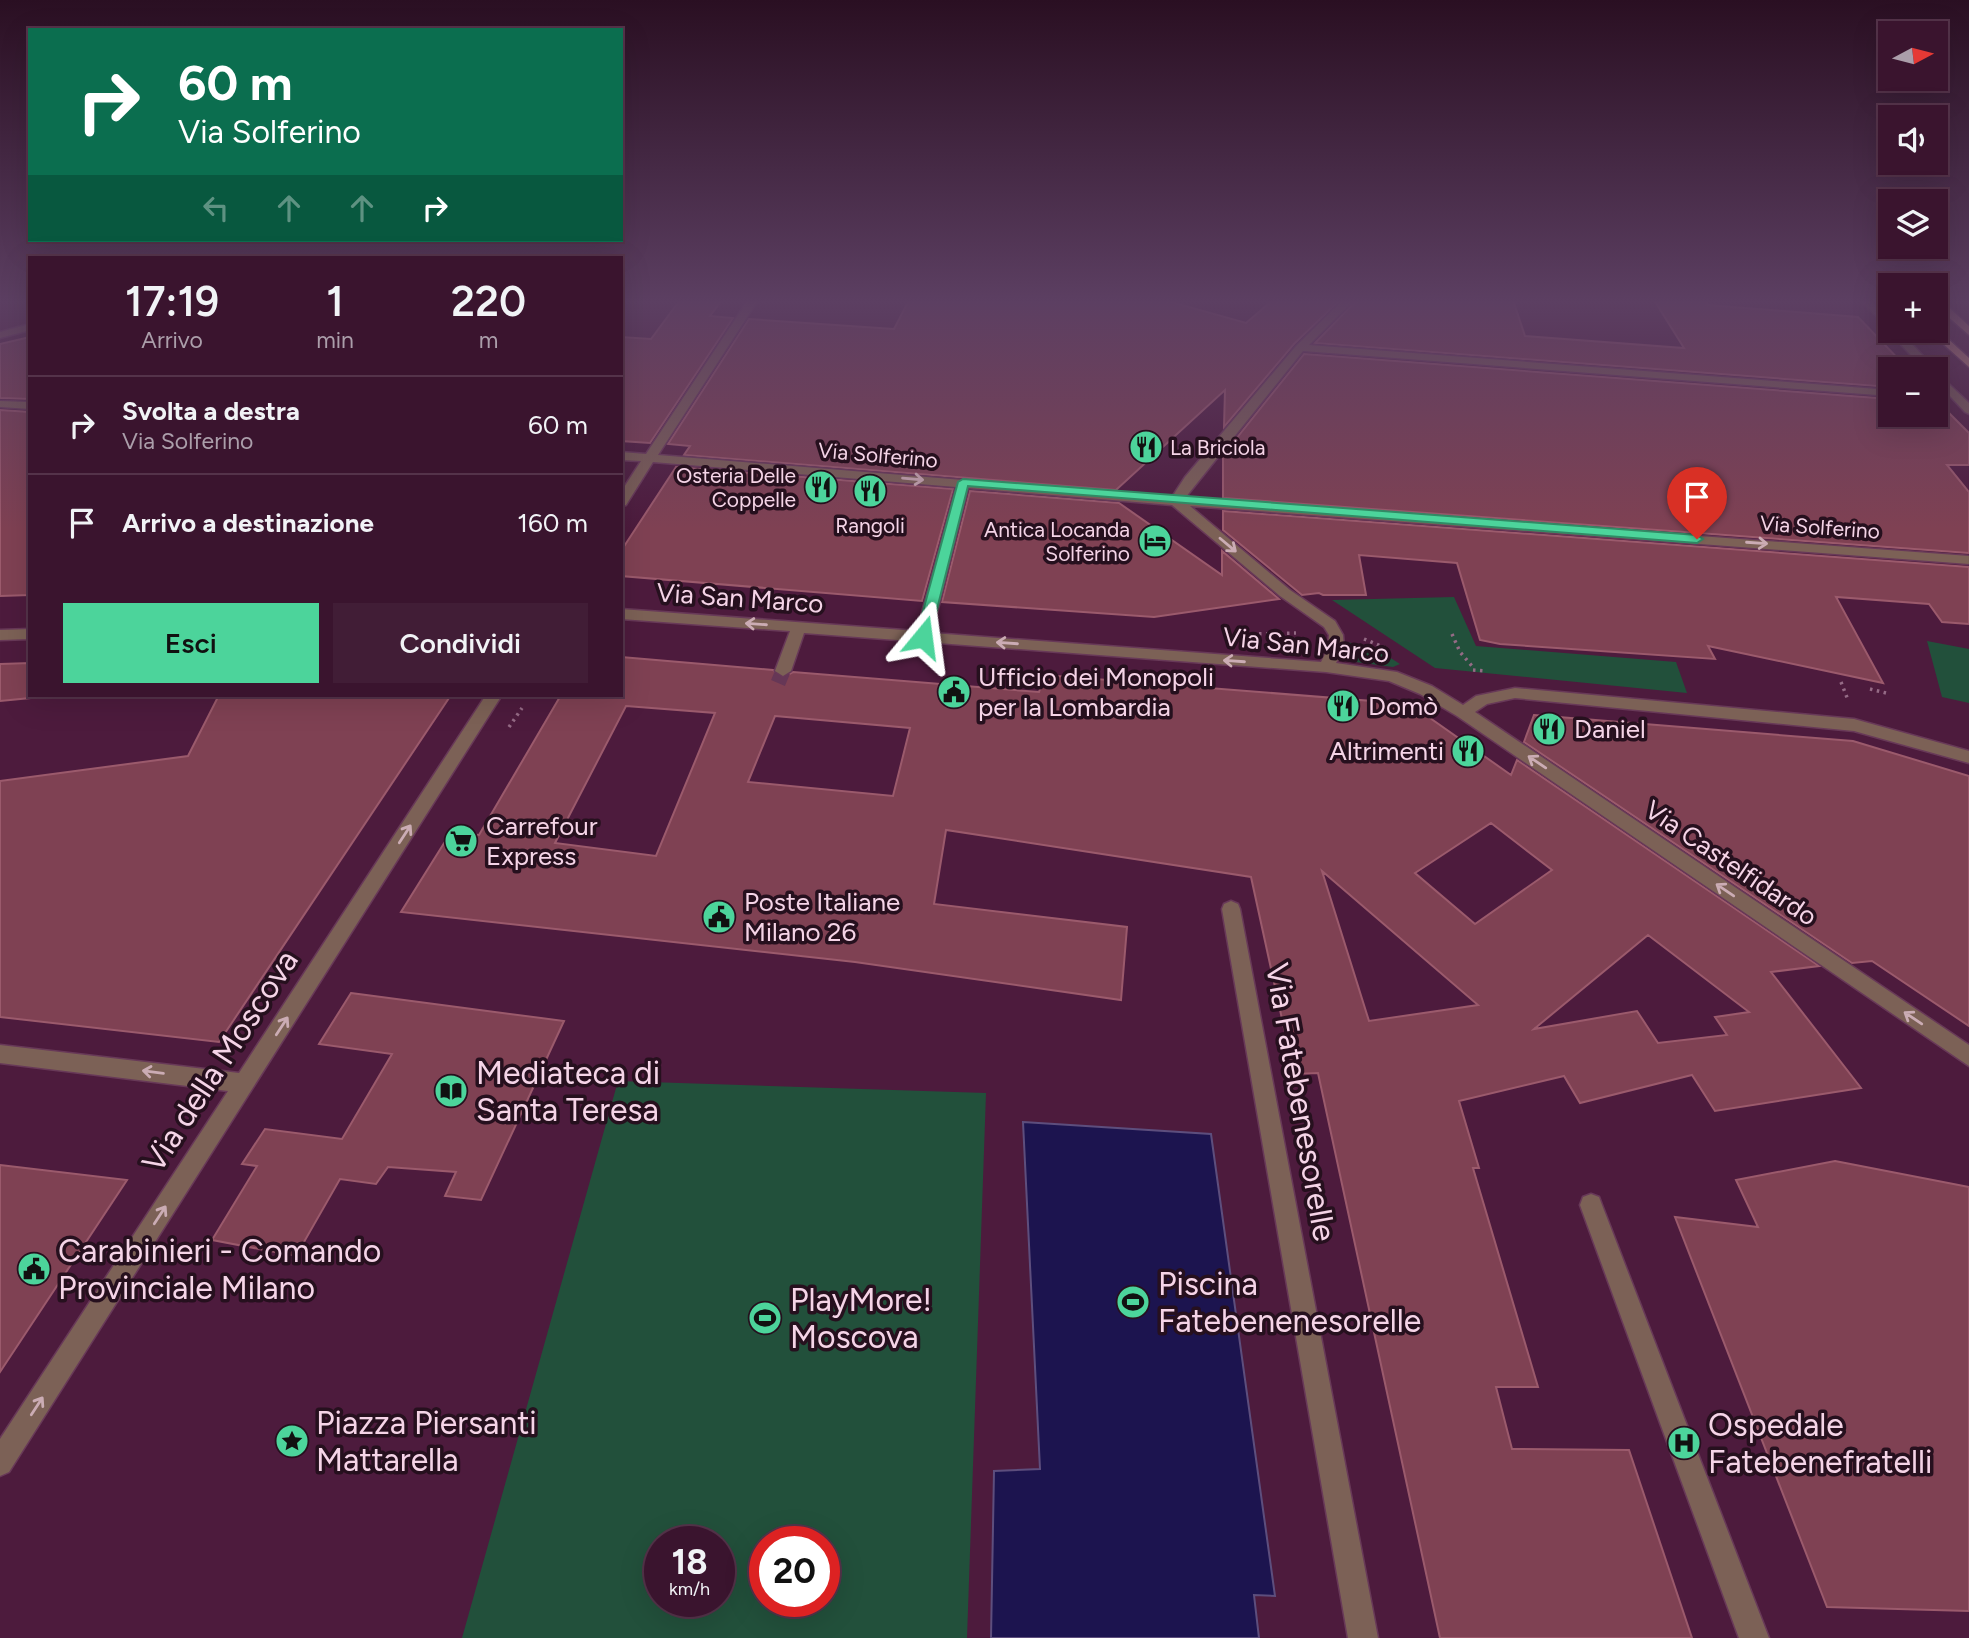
<!DOCTYPE html>
<html lang="it">
<meta charset="utf-8">
<style>
:root{--surface:#3a142e;--page:#411d36;--text:#f1f3f6;--muted:#ab9eaa;--line:#54334a;--accent:#4cd49b}
body{margin:0;font-family:Figtree,sans-serif;background:var(--page);color:var(--text);height:100vh;display:flex;flex-direction:column;font-size:26px;white-space:nowrap}
*{box-sizing:border-box;margin:0}
p{font-size:23px;color:var(--muted)}
.icon{flex:none;width:38px;height:38px;fill:none;stroke:currentColor;stroke-width:2;stroke-linecap:round;stroke-linejoin:round}
.map{position:relative;flex:1;overflow:hidden}
.sheet{position:absolute;left:28px;top:256px;width:595px;height:441px;display:flex;flex-direction:column;background:var(--surface);border-radius:0px;box-shadow:0 7px 28px #0002,0 0 0 2px var(--line)}
.sheet>*{flex:none}
.banner{position:absolute;left:28px;top:28px;width:595px;height:214px;border-radius:0px;box-shadow:0 7px 28px #0002,0 0 0 2px var(--line);background:#0b6e4f;color:#fff;overflow:hidden}
.needle{width:46px;rotate:83deg}
.buttons{position:absolute;left:1878px;top:21px;display:grid;gap:14px}
.buttons a{display:grid;place-items:center;width:70px;height:70px;border-radius:0px;background:var(--surface);box-shadow:0 7px 28px #0002,0 0 0 2px var(--line);font-size:35px}
.speed{position:absolute;left:644px;top:1526px;display:flex;gap:14px;font-size:35px;font-weight:700;text-align:center}
.speed>*{display:grid;place-content:center;width:91px;height:91px;border-radius:50%;background:var(--surface);box-shadow:0 7px 28px #0002,0 0 0 2px var(--line);line-height:1}
.speed small{font-size:18px;font-weight:400}
.speed .limit{border:10px solid #d22;background:#fff;color:#111}
.pin{position:absolute;display:grid;place-items:center;width:60px;height:60px;color:#fff;margin:-72px -30px;border-radius:50% 50% 50% 0;rotate:-45deg;box-shadow:0 0 7px #0007}
.pin .icon{rotate:45deg}
.me{position:absolute;width:77px;margin:-38px;rotate:16deg;stroke-linejoin:round;filter:drop-shadow(0 0 5px #0008)}
.turn{display:flex;align-items:center;gap:24px;height:147px;padding:0 35px;font-size:32px}
.turn .icon{width:91px;height:91px;stroke-width:2.5}
.turn b{display:block;font-size:49px;line-height:60px}
.lanes{display:flex;align-items:center;height:66px;padding:0 35px;background:#0003;justify-content:center;gap:35px;direction:ltr}
.lanes .off{opacity:.35}
.eta{display:flex;justify-content:space-evenly;align-items:center;height:119px;text-align:center}
.eta b{font-size:42px;font-weight:600;line-height:49px}
.primary-button{display:flex;gap:14px;margin-top:auto;padding:14px 35px}
.primary-button a{flex:1;height:80px;border-radius:0px;background:var(--accent);color:#111;font-size:28px;font-weight:600;line-height:80px;text-align:center}
.primary-button a+a{background:var(--page);color:var(--text)}
ul{padding:0;list-style:none}
li{display:flex;align-items:center;gap:21px;height:98px;padding:0 35px;border-top:2px solid var(--line)}
li div{flex:1}
li b{display:block;font-size:26px}
li em{font-style:normal}
.map>svg:first-child{display:block}
.green{fill:#22503b;fill-rule:evenodd}
.water{fill:#1c144f;stroke:#5d4e7d;stroke-width:2}
.building{fill:#7f4153;stroke:#9b5a6c;stroke-width:2;fill-rule:evenodd}
.lines{fill:none;stroke-linecap:round;stroke-linejoin:round}
.minor-tunnel{stroke:#663756;stroke-width:15;stroke-dasharray:15 8;stroke-linecap:butt}
.minor-casing{stroke:#683958;stroke-width:3}
.major-casing{stroke:#683958;stroke-width:3}
.path{stroke:#956b86;stroke-width:3.5;stroke-dasharray:2.5 4.5;stroke-linecap:butt}
.minor{fill:#7c6156;fill-rule:evenodd}
.major{fill:#c68e79;fill-rule:evenodd}
.oneway{stroke:#cbacb4}
.route{fill:#4cd49b;stroke:#318a65;stroke-width:2}
.labels{text-anchor:middle;dominant-baseline:central;stroke-width:7;stroke-linejoin:round;paint-order:stroke}
.far-poi-label{font-size:21px;fill:#f5d4e7;stroke:#26101e;text-anchor:end}
.far-street-label{font-size:21px;fill:#f5d4e7;stroke:#26101e}
.street-label{font-size:26px;fill:#f5d4e7;stroke:#26101e}
.poi-label{font-size:26px;fill:#f5d4e7;stroke:#26101e;text-anchor:start}
.near-street-label{font-size:32px;fill:#f5d4e7;stroke:#26101e}
.near-poi-label{font-size:32px;fill:#f5d4e7;stroke:#26101e;text-anchor:start}
</style>
<div class="map">
<svg width="1969" height="1638" viewBox="0 0 1969 1638">
<rect width="100%" height="100%" fill="#4d1b3d"/>
<path class="green" d="M1454 597 1476 646 1676 662 1687 693 1435 668 1332 600Z
M1927 641 1969 649V703L1942 697Z
M1347 642 1375 648 1400 664 1393 667 1348 661 1345 655Z
M618 1081 986 1093 967 1638H462ZM660 1542H719V1601H660ZM765 1542H824V1601H765Z"/>
<path class="water" d="M1023 1122 1211 1134 1275 1596 1254 1595 1259 1638H991L994 1471 1040 1469Z"/>
<path class="building" d="M680 300H722L710 316 733 318 650 443 621 441V337L651 339Z
M909 300H1164L1246 323 1273 300H1340L1294 344 1224 427 1225 390 1116 490 684 455 690 446 668 444 749 319 894 329Z
M1357 300H1513L1525 336 1684 348 1654 300H1705L1708 305 1858 317 1908 369H1890V387L1315 343Z
M30 337V399L0 398V344Z
M1304 354 1890 399V415H1936V400L1969 433V465H1947L1969 492V553L1223 498V455Z
M0 410 30 412V595L0 596Z
M676 467 953 489 922 601 621 576V551Z
M970 491 1119 503 1222 575V551L1279 599 1154 617 942 602Z
M1223 511 1969 567V624L1942 622 1929 604 1836 597 1883 683 1708 646 1715 659 1500 644 1480 640 1457 563 1359 555 1366 595H1323L1319 593 1302 595 1223 530Z
M621 657 773 670 782 678 793 672 1039 692 1045 675 1410 704 1511 775 1517 760 1819 966 1771 972 1861 1088 1715 1111 1692 1075 1580 1103 1564 1076 1459 1101 1479 1168H1473L1538 1387H1496L1512 1449 1629 1450 1692 1638H1440L1318 1073 1294 1074 1251 877 946 830 934 904 1127 927 1121 1000 855 962 401 912 451 832 479 835 561 695H621ZM626 706 715 713 656 856 555 843ZM775 716 910 728 893 796 748 782ZM1491 823 1552 870 1475 924 1415 873ZM1322 871 1478 1005 1369 1021ZM1648 935 1749 1012 1715 1017 1727 1035 1658 1043 1637 1011 1534 1029Z
M30 663V698L0 701V664Z
M219 695H451L219 1042 0 1017V781L188 756Z
M1534 715 1853 741 1969 776V1026L1872 961 1852 963 1524 742Z
M351 993 564 1021 481 1200 445 1196 456 1172 388 1167 376 1184 340 1179 296 1256 212 1240 257 1166 242 1164 265 1129 342 1139 392 1054 319 1044Z
M1835 1161 1969 1187V1611L1827 1607 1675 1217 1758 1227 1736 1180Z
M0 1165 127 1180 0 1372Z"/>
<g class="lines">
<path class="minor-tunnel" d="M778 683 783 671"/>
<defs>
<path id="minor" d="M748 300H758L658 455 1172 497 1185 477 1296 346 1343 300H1354L1309 345 1890 390V396L1303 351 1185 498 1969 556V564L1190 506 1290 590 1335 621 1343 635 1344 648 1336 663 1397 672 1432 686 1463 705 1476 696 1515 688 1854 719 1969 751V763L1854 731 1515 698 1487 704 1475 712 1969 1045V1066L1457 716 1420 694 1389 681 1326 672 804 633 791 671 783 676 775 671 790 631 621 619V609L917 631 956 487 653 462 626 505 621 506V492L641 461 621 460V452L646 454ZM968 488 1172 505 1280 596 1324 627 1329 635 1328 648 1321 662 932 633Z
M1860 300H1870L1890 320V331H1900L1935 369H1924L1890 333 1889 331 1890 329Z
M30 324V330L0 338V332Z
M1936 372 1969 403V414L1965 412 1936 381Z
M0 401 30 402V409L0 407Z
M30 629V639L0 640V630Z
M486 695H502L9 1472 0 1476V1439L228 1091 0 1063V1045L239 1073Z
M1231 901 1238 904 1240 909 1378 1638H1348L1222 909 1224 904Z
M1591 1194 1599 1197 1602 1205 1769 1638H1739L1580 1205 1583 1197Z"/>
<path id="major" d="M1936 300H1941L1969 326V335L1936 306Z
M1936 328 1969 358V367L1931 333 1930 331H1936Z"/>
</defs>
<use href="#minor" class="minor-casing"/>
<use href="#major" class="major-casing"/>
<path class="path" d="M1252 634 1296 633
M1452 634 1460 652 1472 666
M1364 639 1388 649
M1473 670 1486 671
M1841 682 1848 700
M1870 689 1886 693
M509 727 522 708"/>
<use href="#minor" class="minor"/>
<use href="#major" class="major"/>
</g>
<defs><path id="oneway-shaft" d="M-6 0H5M1.5-3L5.5 0L1.5 3" fill="none" stroke-width="1.6" stroke-linecap="round" stroke-linejoin="round" transform="scale(1.75)"/></defs>
<g class="oneway">
<use href="#oneway-shaft" transform="translate(913 479) rotate(5)"/>
<use href="#oneway-shaft" transform="translate(1757 543) rotate(4)"/>
<use href="#oneway-shaft" transform="translate(1228 545) rotate(40)"/>
<use href="#oneway-shaft" transform="translate(756 624) rotate(-176)"/>
<use href="#oneway-shaft" transform="translate(1007 643) rotate(-176)"/>
<use href="#oneway-shaft" transform="translate(1234 661) rotate(-176)"/>
<use href="#oneway-shaft" transform="translate(1537 762) rotate(-146)"/>
<use href="#oneway-shaft" transform="translate(405 834) rotate(-57)"/>
<use href="#oneway-shaft" transform="translate(1725 890) rotate(-146)"/>
<use href="#oneway-shaft" transform="translate(1913 1018) rotate(-146)"/>
<use href="#oneway-shaft" transform="translate(282 1026) rotate(-57)"/>
<use href="#oneway-shaft" transform="translate(153 1072) rotate(-173)"/>
<use href="#oneway-shaft" transform="translate(160 1215) rotate(-57)"/>
<use href="#oneway-shaft" transform="translate(37 1406) rotate(-57)"/>
</g>
<linearGradient id="sky" x2="0" y2="1"><stop stop-color="#2a0f22"/><stop offset="0.57" stop-color="#5c3f62"/><stop offset="1" stop-color="#5c3f62" stop-opacity="0"/></linearGradient>
<rect width="1969" height="529" fill="url(#sky)"/>
<path class="route" d="M963 479 1697 535 1703 539 1697 543 968 486 930 637 923 641 916 637 958 482Z"/>
<defs>
<symbol id="restaurant-disc" viewBox="-11 -11 22 22"><circle r="9.5" fill="#4cd49b" stroke="#26101e"/><path d="M-5-6h1v4h1v-4h1v4h1v-4h1v5L-1.5 .5V6h-2V.5L-5-1ZM5-6V6H3V1.5H1.5Q1.5-4 5-6Z" fill="#111"/></symbol>
<symbol id="hotel-disc" viewBox="-11 -11 22 22"><circle r="9.5" fill="#4cd49b" stroke="#26101e"/><path d="M-6-4.5h1.5V1H6V5H4.5V3h-9V5H-6ZM-4 0a1.8 1.8 0 1 1 3.6 0ZM.5 0V-2.5h3Q6-2.5 6 0Z" fill="#111"/></symbol>
<symbol id="civic-disc" viewBox="-11 -11 22 22"><circle r="9.5" fill="#4cd49b" stroke="#26101e"/><path d="M-.6-6.5H3V-4.5H.6V-3L4-1V1h2V6H-6V1h2V-1L-.6-3ZM-1.2 2.5V6h2.4V2.5Z" fill="#111"/></symbol>
<symbol id="supermarket-disc" viewBox="-11 -11 22 22"><circle r="9.5" fill="#4cd49b" stroke="#26101e"/><path d="M-6-5.5h2.5l.6 2H6L4.5 2H-2.5L-4.4-4H-6ZM-1.5 3.2a1.3 1.3 0 1 0 .1 0ZM3 3.2a1.3 1.3 0 1 0 .1 0Z" fill="#111"/></symbol>
<symbol id="library-disc" viewBox="-11 -11 22 22"><circle r="9.5" fill="#4cd49b" stroke="#26101e"/><path d="M-6-4Q-3-5.5-.7-3.5V5Q-3 3-6 4ZM6-4Q3-5.5 .7-3.5V5Q3 3 6 4Z" fill="#111"/></symbol>
<symbol id="stadium-disc" viewBox="-11 -11 22 22"><circle r="9.5" fill="#4cd49b" stroke="#26101e"/><path d="M0-5a6.5 5 0 1 0 0 10a6.5 5 0 1 0 0-10ZM-3.5-1.8h7v3.6h-7Z" fill="#111"/></symbol>
<symbol id="sight-disc" viewBox="-11 -11 22 22"><circle r="9.5" fill="#4cd49b" stroke="#26101e"/><path d="M0-6L1.8-2.2L6-1.7L2.9 1.2L3.7 5.4L0 3.3L-3.7 5.4L-2.9 1.2L-6-1.7L-1.8-2.2Z" fill="#111"/></symbol>
<symbol id="hospital-disc" viewBox="-11 -11 22 22"><circle r="9.5" fill="#4cd49b" stroke="#26101e"/><path d="M-5-5h3v3.5h4V-5h3V5h-3V1.5h-4V5h-3Z" fill="#111"/></symbol>
</defs>
<g fill-rule="evenodd">
<use href="#restaurant-disc" x="1127" y="428" width="38" height="38"/>
<use href="#restaurant-disc" x="802" y="468" width="38" height="38"/>
<use href="#restaurant-disc" x="851" y="472" width="38" height="38"/>
<use href="#hotel-disc" x="1136" y="522" width="38" height="38"/>
<use href="#civic-disc" x="935" y="673" width="38" height="38"/>
<use href="#restaurant-disc" x="1324" y="687" width="38" height="38"/>
<use href="#restaurant-disc" x="1530" y="710" width="38" height="38"/>
<use href="#restaurant-disc" x="1449" y="732" width="38" height="38"/>
<use href="#supermarket-disc" x="442" y="822" width="38" height="38"/>
<use href="#civic-disc" x="700" y="898" width="38" height="38"/>
<use href="#library-disc" x="432" y="1072" width="38" height="38"/>
<use href="#civic-disc" x="15" y="1250" width="38" height="38"/>
<use href="#stadium-disc" x="1114" y="1283" width="38" height="38"/>
<use href="#stadium-disc" x="746" y="1299" width="38" height="38"/>
<use href="#sight-disc" x="273" y="1422" width="38" height="38"/>
<use href="#hospital-disc" x="1665" y="1424" width="38" height="38"/>
</g>
<g class="labels">
<g class="far-poi-label">
<text x="1170" y="447" text-anchor="start">La Briciola</text>
<text x="796" y="475">Osteria Delle<tspan x="796" dy="24">Coppelle</tspan></text>
<text x="870" y="525" text-anchor="middle">Rangoli</text>
<text x="1130" y="529">Antica Locanda<tspan x="1130" dy="24">Solferino</tspan></text>
</g>
<g class="far-street-label">
<text transform="translate(878 455) rotate(5)">Via Solferino</text>
<text transform="translate(1820 527) rotate(4)">Via Solferino</text>
</g>
<g class="street-label">
<text transform="translate(740 598) rotate(4)">Via San Marco</text>
<text transform="translate(1306 645) rotate(6)">Via San Marco</text>
<text transform="translate(1731 863) rotate(34)">Via Castelfidardo</text>
</g>
<g class="poi-label">
<text x="978" y="677">Ufficio dei Monopoli<tspan x="978" dy="30">per la Lombardia</tspan></text>
<text x="1368" y="706">Domò</text>
<text x="1574" y="729">Daniel</text>
<text x="1444" y="751" text-anchor="end">Altrimenti</text>
<text x="486" y="826">Carrefour<tspan x="486" dy="30">Express</tspan></text>
<text x="744" y="902">Poste Italiane<tspan x="744" dy="30">Milano 26</tspan></text>
</g>
<g class="near-street-label">
<text transform="translate(220 1061) rotate(-57)">Via della Moscova</text>
<text transform="translate(1301 1102) rotate(80)">Via Fatebenesorelle</text>
</g>
<g class="near-poi-label">
<text x="476" y="1073">Mediateca di<tspan x="476" dy="37">Santa Teresa</tspan></text>
<text x="58" y="1251">Carabinieri - Comando<tspan x="58" dy="37">Provinciale Milano</tspan></text>
<text x="1158" y="1284">Piscina<tspan x="1158" dy="37">Fatebenenesorelle</tspan></text>
<text x="790" y="1300">PlayMore!<tspan x="790" dy="37">Moscova</tspan></text>
<text x="316" y="1423">Piazza Piersanti<tspan x="316" dy="37">Mattarella</tspan></text>
<text x="1708" y="1425">Ospedale<tspan x="1708" dy="37">Fatebenefratelli</tspan></text>
</g>
</g>
</svg>
<div class="buttons">
<a><svg class="needle" viewBox="-14 -14 28 28"><path d="M0-13l5 13h-10z" fill="#e53935"/><path d="M0 13l5-13h-10z" fill="#ab9eaa"/></svg></a>
<a><svg class="icon" aria-label="sound" viewBox="0 0 24 24"><path d="M4 9h4l5-4v14l-5-4H4zM17 9q2 3 0 6"/></svg></a>
<a><svg class="icon" aria-label="layers" viewBox="0 0 24 24"><path d="M12 4l9 5-9 5-9-5zM3 14l9 5 9-5"/></svg></a>
<a>+</a>
<a>−</a>
</div>
<div class="speed"><div>18<small>km/h</small></div><div class="limit">20</div></div>
<div class="pin" style="left:1697px;top:539px;background:#d93025"><svg class="icon" aria-label="arrive" viewBox="0 0 24 24"><path d="M6 21V4h12l-3 4 3 4H6"/></svg></div>
<svg class="me" style="left:923px;top:637px" viewBox="-20 -20 40 40"><path d="M0-17L14 15 0 8-14 15z" fill="#4cd49b" stroke="#fff" stroke-width="4"/></svg>
<div class="banner">
<div class="turn"><svg class="icon" aria-label="right" viewBox="0 0 24 24"><path d="M7 20v-9h11M14 6l5 5-5 5"/></svg><div><b>60 m</b>Via Solferino</div></div>
<div class="lanes"><svg class="icon off" aria-label="left" viewBox="0 0 24 24"><path d="M17 20v-9H6M10 6l-5 5 5 5"/></svg><svg class="icon off" aria-label="ahead" viewBox="0 0 24 24"><path d="M12 20V5M6 11l6-6 6 6"/></svg><svg class="icon off" aria-label="ahead" viewBox="0 0 24 24"><path d="M12 20V5M6 11l6-6 6 6"/></svg><svg class="icon" aria-label="right" viewBox="0 0 24 24"><path d="M7 20v-9h11M14 6l5 5-5 5"/></svg></div>
</div>
<section class="sheet">
<div class="eta">
<div><b>17:19</b><p>Arrivo</p></div>
<div><b>1</b><p>min</p></div>
<div><b>220</b><p>m</p></div>
</div>
<ul>
<li><svg class="icon" aria-label="right" viewBox="0 0 24 24"><path d="M7 20v-9h11M14 6l5 5-5 5"/></svg><div><b>Svolta a destra</b><p>Via Solferino</p></div><em>60 m</em></li>
<li><svg class="icon" aria-label="arrive" viewBox="0 0 24 24"><path d="M6 21V4h12l-3 4 3 4H6"/></svg><div><b>Arrivo a destinazione</b></div><em>160 m</em></li>
</ul>
<div class="primary-button"><a>Esci</a><a>Condividi</a></div>
</section>
</div>
